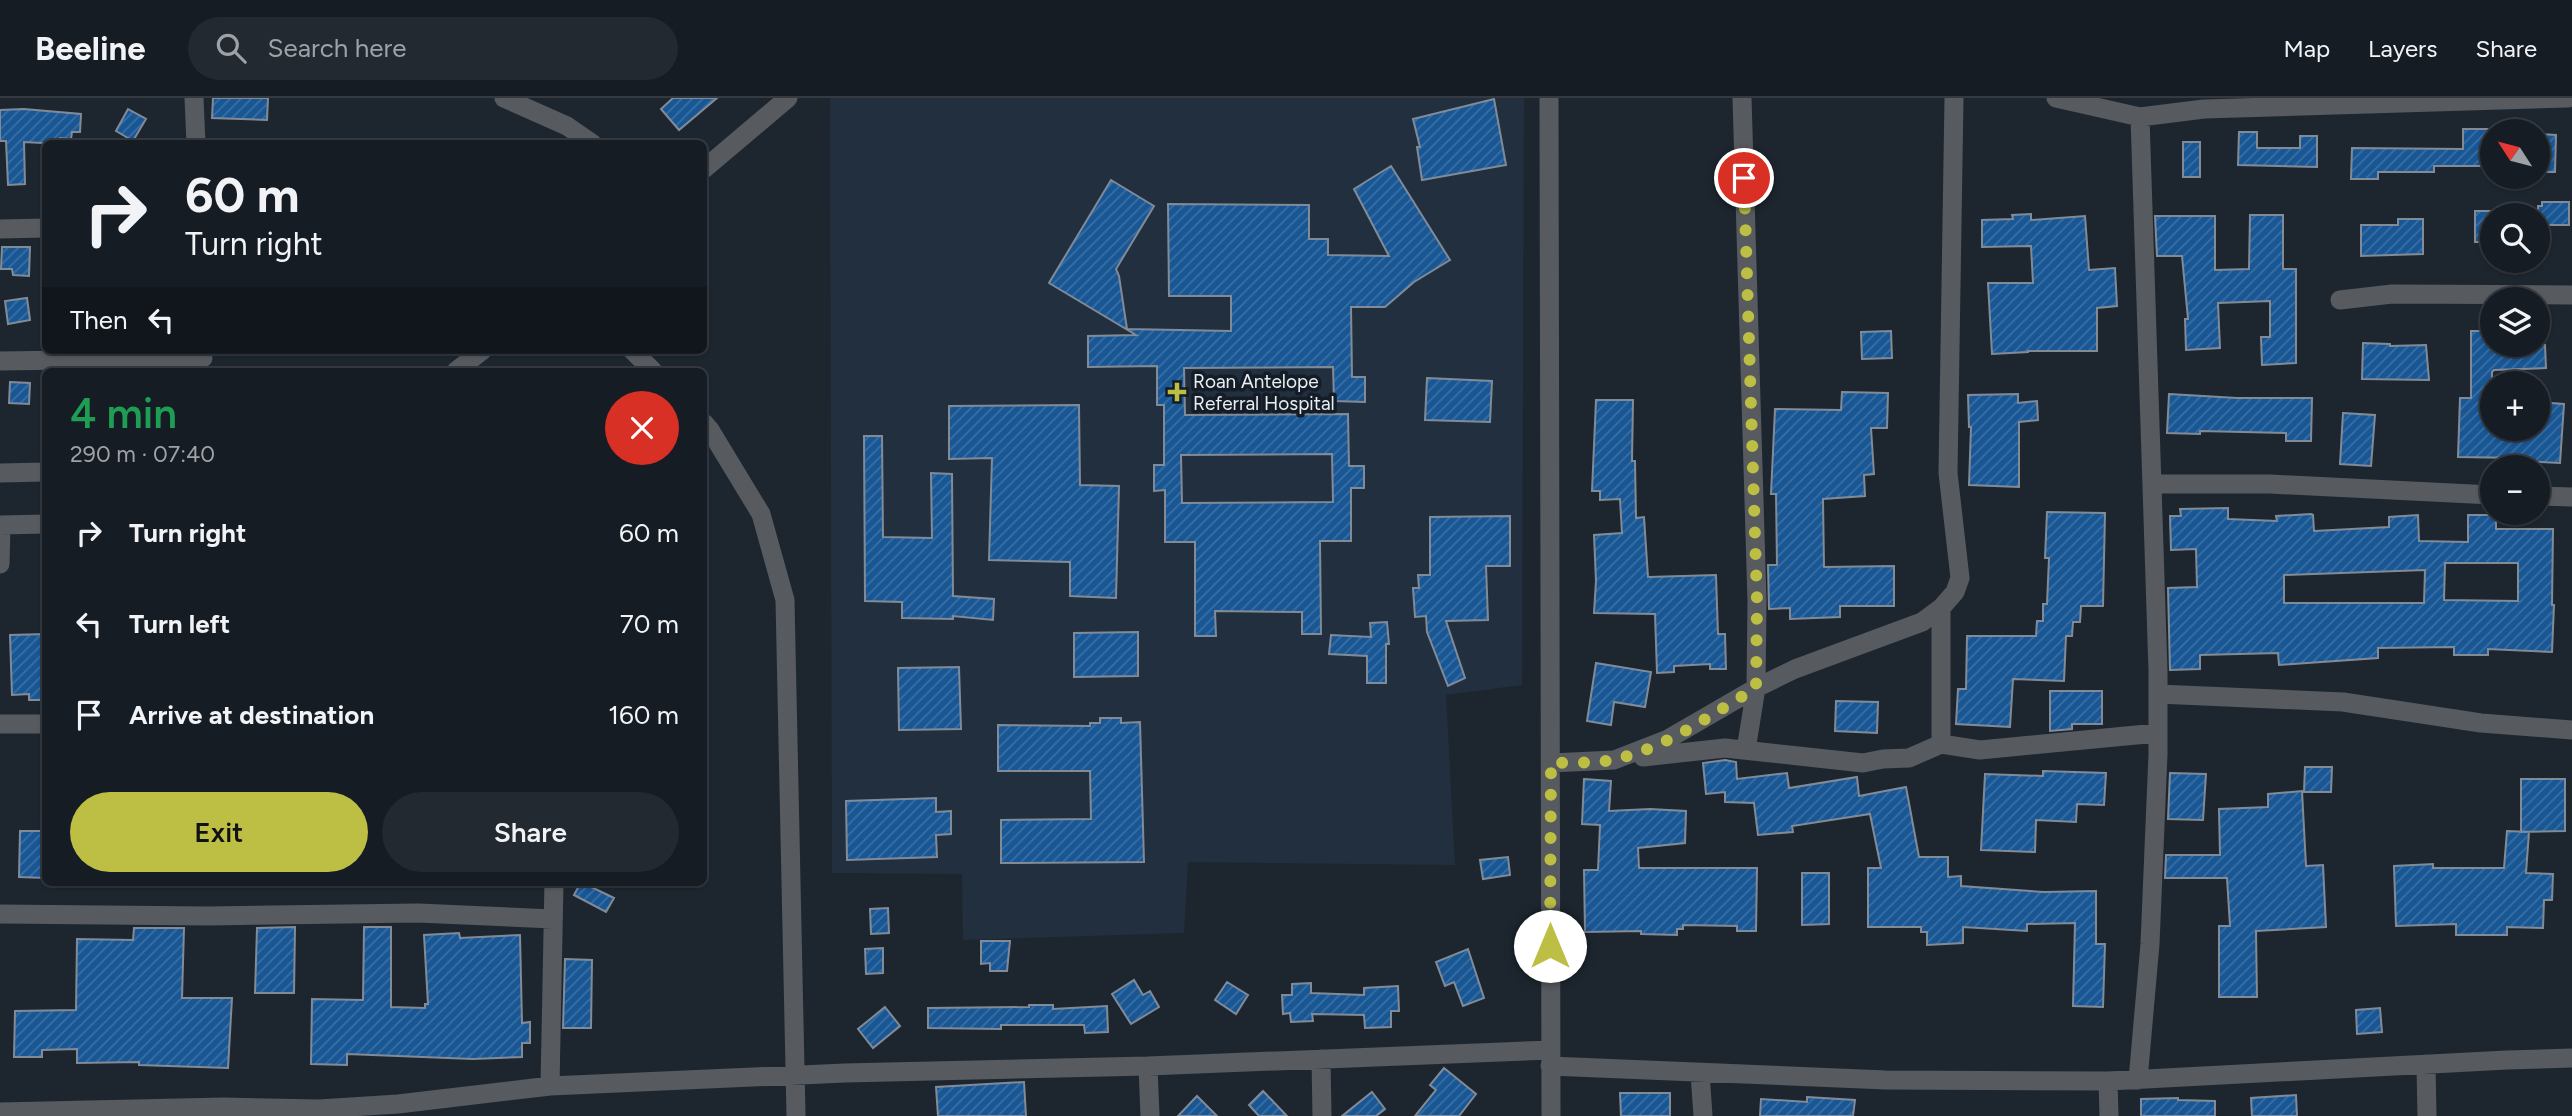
<!DOCTYPE html>
<meta charset="utf-8">
<style>
:root{--surface:#161c23;--page:#232930;--text:#f1f3f6;--muted:#9ea1a6;--line:#353a41;--accent:#bcbf44}
body{margin:0;font-family:Figtree,sans-serif;background:var(--page);color:var(--text);height:100vh;display:flex;flex-direction:column;font-size:26px;white-space:nowrap}
*{box-sizing:border-box;margin:0}
p{font-size:23px;color:var(--muted)}
.icon{flex:none;width:38px;height:38px;fill:none;stroke:currentColor;stroke-width:2;stroke-linecap:round;stroke-linejoin:round}
.map{position:relative;flex:1;overflow:hidden}
.drawer{position:absolute;left:42px;top:270px;width:665px;height:518px;display:flex;flex-direction:column;background:var(--surface);border-radius:10px;box-shadow:0 2px 5px #0004,0 0 0 2px var(--line)}
.drawer>*{flex:none}
.guide{position:absolute;left:42px;top:42px;width:665px;height:214px;border-radius:10px;box-shadow:0 2px 5px #0004,0 0 0 2px var(--line);background:#161c23;color:var(--text);overflow:hidden}
.needle{width:46px;rotate:306deg}
.fabs{position:absolute;left:2480px;top:21px;display:grid;gap:14px}
.fabs a{display:grid;place-items:center;width:70px;height:70px;border-radius:50%;background:var(--surface);box-shadow:0 2px 5px #0004,0 0 0 2px var(--line);font-size:35px}
.pin{position:absolute;display:grid;place-items:center;width:60px;height:60px;color:#fff;margin:-30px;border:4px solid #fff;border-radius:50%;box-shadow:0 2px 7px #0007}
.me{position:absolute;width:77px;margin:-38px;rotate:0deg;stroke-linejoin:round;filter:drop-shadow(0 0 5px #0008)}
.turn{display:flex;align-items:center;gap:24px;height:147px;padding:0 28px;font-size:32px}
.turn .icon{width:91px;height:91px;stroke-width:2.5}
.turn b{display:block;font-size:49px;line-height:60px}
.then{display:flex;align-items:center;height:66px;padding:0 28px;background:#0003;gap:14px;font-size:26px}
.round{display:grid;place-items:center;flex:none;width:74px;height:74px;border-radius:37px;background:var(--page)}
.headline{display:flex;align-items:center;justify-content:space-between;height:119px;padding:0 28px}
h1{font-size:42px;font-weight:600;line-height:52px;color:#1e9e55}
.cta{display:flex;gap:14px;margin-top:auto;padding:14px 28px}
.cta a{flex:1;height:80px;border-radius:42px;background:var(--accent);color:#111;font-size:28px;font-weight:600;line-height:80px;text-align:center}
.cta a+a{background:var(--page);color:var(--text)}
ul{padding:0;list-style:none}
li{display:flex;align-items:center;gap:21px;height:91px;padding:0 28px}
li div{flex:1}
li b{display:block;font-size:26px}
li em{font-style:normal}
header{display:flex;align-items:center;gap:42px;box-sizing:border-box;height:98px;padding:0 35px;background:var(--surface);border-bottom:2px solid var(--line)}
header strong{font-size:33px}
nav{display:flex;gap:38px;margin-inline-start:auto;font-size:24px}
.search{width:490px;height:63px;background:var(--page);display:flex;align-items:center;gap:18px;box-sizing:border-box;padding:0 24px;border-radius:38px;color:var(--muted);font-size:26px}
.map>svg:first-child{display:block}
.built{fill:#222f3e}
.building{fill:url(#building-hatch);stroke:#818b98;stroke-width:2;fill-rule:evenodd}
.lines{fill:none;stroke-linecap:round;stroke-linejoin:round}
.minor{stroke:#575b60;stroke-width:19}
.tertiary{stroke:#575b60;stroke-width:19}
.route{stroke:#bcbf44;stroke-width:12;stroke-dasharray:0 21.6}
.poi-dot{fill:#bcbf44;stroke:#141c25;stroke-width:2.5}
.labels{text-anchor:middle;dominant-baseline:central;stroke-width:7;stroke-linejoin:round;paint-order:stroke}
.poi-label{font-size:19px;fill:#e9eef5;stroke:#141c25;text-anchor:start}
</style>
<header>
<strong>Beeline</strong>
<div class="search"><svg class="icon" aria-label="search" viewBox="0 0 24 24"><circle cx="10" cy="10" r="6"/><path d="M15 15l6 6"/></svg>Search here</div>
<nav><a>Map</a><a>Layers</a><a>Share</a></nav>
</header>
<div class="map">
<svg width="2572" height="1018" viewBox="0 0 2572 1018">
<defs>
<pattern id="building-hatch" width="6" height="6" patternUnits="userSpaceOnUse" patternTransform="scale(1.75)"><rect width="6" height="6" fill="#185694"/><path d="M-1 1l2-2M0 6l6-6M5 7l2-2" fill="none" stroke="#3a6fa4"/></pattern>
</defs>
<rect width="100%" height="100%" fill="#1d262f"/>
<path class="built" d="M830 0H1524L1522 587 1446 597 1455 767 1188 764 1184 835 963 842 962 776 832 775Z"/>
<path class="building" d="M213 0H268L267 22 212 20Z
M673 0H717L679 32 661 11Z
M1494 1 1506 67 1422 82 1417 49H1420L1413 21Z
M24 11 81 16 80 34H72L71 41 60 40V46L24 44 25 86 8 87 6 43H0V12Z
M128 11 146 21 133 43 116 33Z
M2463 31H2492V68H2434V74H2378V81H2351L2352 50 2463 51Z
M2239 34H2257V50H2300V38H2317V69L2238 67Z
M2538 36 2556 37 2555 74H2538Z
M2183 44H2200V79H2183Z
M1391 68 1450 162 1414 184 1385 209H1351L1352 279H1365V304L1334 303 1333 269 1184 270 1185 317 1348 316 1349 368H1364V390H1351V443H1320L1321 536H1302V514L1215 513 1216 538H1195V444H1165V392L1154 393V367H1164V307H1157V268L1088 269V238L1136 237 1049 185 1111 82 1154 108 1116 171 1119 178 1127 231 1231 233V198H1169L1168 106 1309 107V141H1328V157L1389 158 1354 91ZM1332 356 1333 404 1182 405 1181 357Z
M2542 104H2569V127H2538V108H2542Z
M2475 113H2492V144H2475Z
M2031 116V122L2085 118 2089 172 2115 170 2117 208 2097 210V253H2028V254L1992 256 1988 185H2033L2031 148 1982 149V122L2013 121 2012 117Z
M2250 117H2283V171H2296V265L2262 267 2261 239H2270V203L2218 205 2220 250 2186 252 2185 221H2188L2182 158H2157L2155 118H2215V172L2249 171Z
M2398 121H2423V156L2361 158V127H2398Z
M2 149H30L29 178 13 177 12 171H1Z
M27 200 30 222 8 226 5 203Z
M1891 233 1892 260 1862 261 1861 234Z
M2471 233H2492V247H2545L2546 270 2494 272 2492 274V331H2538V304L2564 306 2560 365 2522 363V360L2458 359 2460 300H2471Z
M2363 245 2390 246V248L2426 247 2429 282 2362 281Z
M1427 280 1492 283 1490 324 1425 322Z
M10 284 30 285 29 306 9 305Z
M1842 294 1888 295 1887 330H1871L1874 376 1864 377 1865 398 1823 401 1824 469 1894 468V508H1840V519L1790 521V510L1769 511 1768 467H1777L1776 396H1771L1775 311 1841 312Z
M2018 296V305L2037 303 2038 322 2019 324V389L1969 387 1971 329H1969L1968 297Z
M2169 296 2237 300H2312L2311 343H2286V335L2200 333V336L2167 335Z
M1596 302H1633L1632 363H1635L1636 420 1644 419 1648 479 1716 477 1718 536H1725L1726 571H1710V566L1674 568V574L1657 575 1655 516 1594 515 1596 483 1594 437 1622 435 1620 401 1600 402V393H1592Z
M1079 307 1080 387 1119 388 1116 500 1070 498V464L989 462 992 360 949 361V308Z
M2343 315 2375 317 2371 368 2340 366Z
M864 338H882L883 439 932 440 931 375 952 376 953 498 994 501 993 522 953 518V521L902 520V504L865 503Z
M2228 410V421L2277 423 2276 418 2311 416 2313 417 2314 433 2389 429V419L2418 417 2419 443 2468 444V417H2496V431H2553L2552 507H2554L2552 554 2488 551V557H2454V549L2378 550V560L2279 567 2278 555 2200 557V571L2170 572 2168 490 2197 489 2196 451 2171 452 2170 418H2181L2180 411ZM2445 465H2518V503L2444 502ZM2425 472 2424 505H2284V477Z
M2047 414 2105 415 2103 508H2081L2080 524H2073L2072 538H2066L2064 583 2013 581 2010 629 1956 626 1958 591H1966L1967 538H2036L2037 523H2043V506H2047L2049 460H2045Z
M1510 418V468H1486L1488 522 1446 523 1465 580 1448 588 1427 534 1426 518 1415 519 1413 490H1419L1418 477H1430V419Z
M1387 524 1389 546H1386V585H1367V558L1329 556 1331 537 1371 539 1370 525Z
M1138 534V578L1074 579V535Z
M46 536V602H29V596L12 597 10 537Z
M1596 565 1651 574 1645 609 1614 604 1611 627 1587 623Z
M959 569 961 631 899 632 898 570Z
M2050 593H2102V626H2072V631L2050 633Z
M1836 603 1878 604 1877 635 1835 633Z
M1100 620H1121V625L1140 624 1144 764 1001 765V722L1091 721 1090 673H998V627L1090 628V625H1100Z
M1725 662 1736 664 1737 681 1787 675 1789 690 1857 679 1859 698 1906 689 1919 759H1948V779L1961 778V788L2044 794 2096 793V846H2105L2103 909 2073 908 2075 825 2027 826V833L1963 829V845L1927 847V834H1921V829H1868V770H1881L1870 716 1792 728 1793 734 1758 737 1754 705 1725 704V694L1706 696 1703 665Z
M2305 669H2332L2331 694H2304Z
M2043 673 2106 675 2104 707 2077 706 2076 724 2036 722 2035 754 1981 752 1985 676 2043 678Z
M2170 675 2206 676 2203 722 2168 721Z
M1584 681 1611 683 1609 713 1650 711 1686 713 1685 745 1638 750 1639 770H1757L1756 833H1737V828L1683 827V831H1677V837L1641 836V833L1585 834 1584 772H1598L1600 727 1582 726Z
M2521 681H2565V733L2521 734Z
M2302 693 2306 768 2323 767 2326 829 2256 833 2257 899H2219V828H2230L2227 780H2165L2166 757H2220L2219 711 2268 709V696Z
M936 700V714L951 713V736L936 737 937 759 847 762 846 703Z
M20 733H46V780L19 779Z
M2507 733 2529 734 2526 775 2553 776 2552 802H2544L2543 830 2507 829V837H2456V826L2396 828 2394 768 2433 766V770H2504Z
M1508 759 1510 777 1483 781 1480 762Z
M1802 775H1829V826L1802 827Z
M581 784 614 800 606 814 574 797Z
M888 810 889 835 871 836 870 811Z
M295 829 294 895H255L257 830Z
M364 829H391V909L425 910V906H428L424 837 459 835 460 840 520 837 522 925 530 924V945H522V959L473 961 347 956V967L311 966 312 901 363 902Z
M134 830H184L182 900H232L228 970 139 967V964L77 965V951L42 952V959H14L15 913 76 912 77 841 133 842Z
M981 843H1010L1007 873H990V865L981 866Z
M883 850V875L866 876 865 851Z
M1468 851 1484 900 1463 908 1454 884 1445 888 1436 864Z
M565 861 592 862 591 930H563Z
M1134 882 1143 897 1150 893 1159 909 1131 926 1112 896Z
M1227 884 1248 897 1236 916 1215 902Z
M1311 885V895L1364 897V890L1398 888 1399 913H1391V929L1365 930 1364 917 1312 916 1313 923 1291 924 1290 915 1283 916 1282 897H1292V886Z
M1029 907H1053V911L1107 908 1108 934 1085 935 1084 927H1001V931L928 930V910L1029 909Z
M885 909 900 928 873 950 858 931Z
M2380 910 2382 934 2357 936 2356 912Z
M1444 970 1476 996 1459 1018H1415L1436 992 1430 987Z
M1024 984 1026 1018H938L936 989Z
M1263 993 1287 1018H1259L1249 1007Z
M1372 994 1385 1011 1376 1018H1342Z
M1620 995H1670V1018H1621Z
M2296 997 2297 1018H2252L2251 1000Z
M1197 998 1217 1018H1178Z
M1807 999 1855 1002 1853 1018H1760L1761 1001 1807 1004Z
M2178 1000V1002L2215 1003V1018H2141V1001Z"/>
<g class="lines">
<path class="minor" d="M194 0 196 46
M504 0 567 28 593 46
M1549 0 1551 1018
M1742 0 1757 503 1756 590 1746 652
M2056 0 2140 19 2204 11 2568 0
M0 131 46 130
M2340 202 2392 196 2572 197
M632 252 653 273
M0 263 203 260
M704 325 710 332 761 416 785 502 796 1018
M2152 386H2270L2492 397
M2538 398 2572 399
M0 427 46 426
M0 466 1 427
M2158 596 2343 604 2481 625 2572 632
M0 626H46
M1941 646V510
M1643 659 1725 650 1863 665 1883 661 1909 660 1941 646 1980 652 2157 635
M1551 665 1614 662 1668 641 1756 590 1795 571 1922 524 1941 510 1955 494 1960 480 1948 375 1954 0
M0 816 209 818 418 815 553 821
M1321 961 1322 1018
M2426 966 2427 1018
M1148 968 1150 1018
M1550 968 1886 982 2108 983 2507 962 2572 960
M1700 975 1703 1018
M2138 982 2150 846 2158 656V573L2140 19
M2108 983 2109 1018
M550 988 554 784
M0 1014 224 1009 319 1011 398 1006 550 988 845 975 1148 968 1550 952"/>
<path class="tertiary" d="M704 71 788 0
M456 273 483 252
M0 375 46 374"/>
</g>
<g class="lines">
<path class="route" d="M1550 848 1551 665C1572 664 1596 666 1616 661 1666 650 1712 616 1756 590L1757 503 1744 80"/>
</g>
<path class="poi-dot" d="M1173.5 283.5h7v7h7v7h-7v7h-7v-7h-7v-7h7z"/>
<g class="labels">
<g class="poi-label">
<text x="1193" y="283">Roan Antelope<tspan x="1193" dy="22">Referral Hospital</tspan></text>
</g>
</g>
</svg>
<div class="fabs">
<a><svg class="needle" viewBox="-14 -14 28 28"><path d="M0-13l5 13h-10z" fill="#e53935"/><path d="M0 13l5-13h-10z" fill="#9ea1a6"/></svg></a>
<a><svg class="icon" aria-label="search" viewBox="0 0 24 24"><circle cx="10" cy="10" r="6"/><path d="M15 15l6 6"/></svg></a>
<a><svg class="icon" aria-label="layers" viewBox="0 0 24 24"><path d="M12 4l9 5-9 5-9-5zM3 14l9 5 9-5"/></svg></a>
<a>+</a>
<a>−</a>
</div>
<div class="pin" style="left:1744px;top:80px;background:#d93025"><svg class="icon" aria-label="arrive" viewBox="0 0 24 24"><path d="M6 21V4h12l-3 4 3 4H6"/></svg></div>
<svg class="me" style="left:1550px;top:848px" viewBox="-20 -20 40 40"><circle r="19" fill="#fff"/><path d="M0-13L10 11 0 6-10 11z" fill="#bcbf44"/></svg>
<div class="guide">
<div class="turn"><svg class="icon" aria-label="right" viewBox="0 0 24 24"><path d="M7 20v-9h11M14 6l5 5-5 5"/></svg><div><b>60 m</b>Turn right</div></div>
<div class="then">Then<svg class="icon" aria-label="left" viewBox="0 0 24 24"><path d="M17 20v-9H6M10 6l-5 5 5 5"/></svg></div>
</div>
<section class="drawer">
<div class="headline"><div><h1>4 min</h1><p>290 m · 07:40</p></div><a class="round" style="background:#d93025;color:#fff"><svg class="icon" aria-label="close" viewBox="0 0 24 24"><path d="M6 6l12 12M18 6L6 18"/></svg></a></div>
<ul>
<li><svg class="icon" aria-label="right" viewBox="0 0 24 24"><path d="M7 20v-9h11M14 6l5 5-5 5"/></svg><div><b>Turn right</b></div><em>60 m</em></li>
<li><svg class="icon" aria-label="left" viewBox="0 0 24 24"><path d="M17 20v-9H6M10 6l-5 5 5 5"/></svg><div><b>Turn left</b></div><em>70 m</em></li>
<li><svg class="icon" aria-label="arrive" viewBox="0 0 24 24"><path d="M6 21V4h12l-3 4 3 4H6"/></svg><div><b>Arrive at destination</b></div><em>160 m</em></li>
</ul>
<div class="cta"><a>Exit</a><a>Share</a></div>
</section>
</div>
